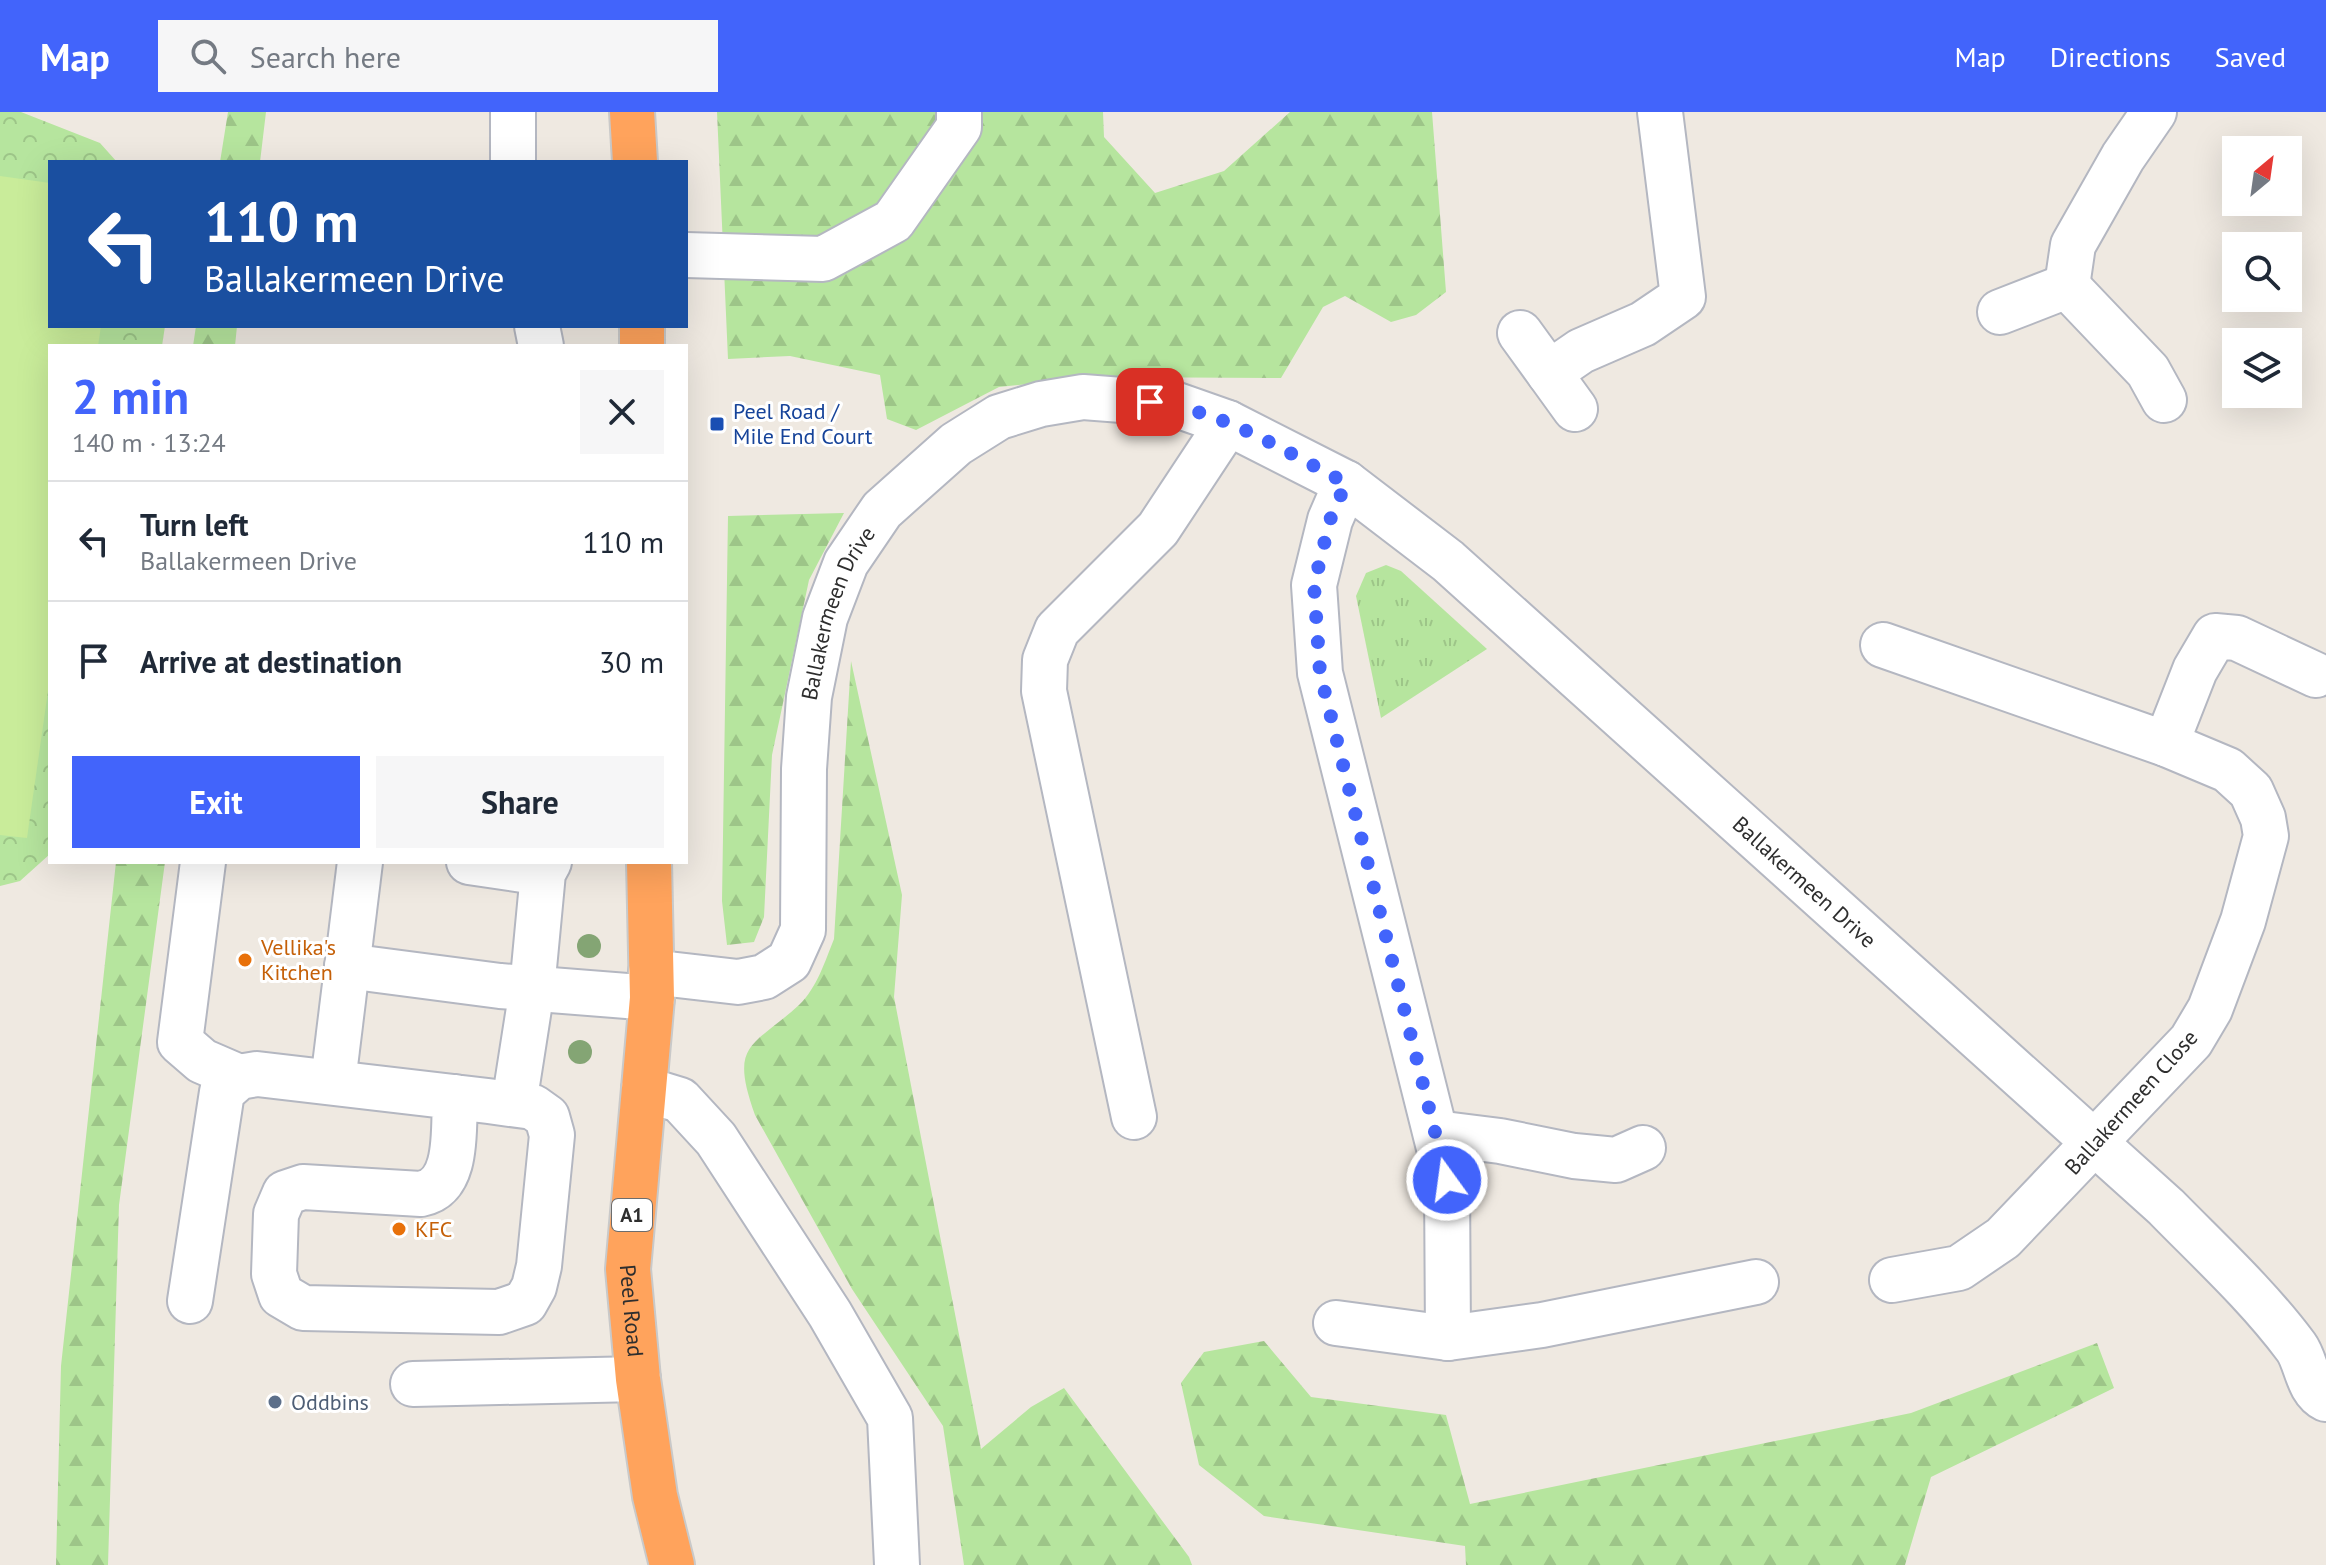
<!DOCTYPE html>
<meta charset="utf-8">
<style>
:root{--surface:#fff;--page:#f6f6f7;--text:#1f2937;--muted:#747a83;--line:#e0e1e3;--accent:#4264fb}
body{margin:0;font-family:"PT Sans",sans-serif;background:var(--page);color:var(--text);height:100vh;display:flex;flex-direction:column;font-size:30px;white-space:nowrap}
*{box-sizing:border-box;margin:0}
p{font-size:26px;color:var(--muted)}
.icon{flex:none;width:44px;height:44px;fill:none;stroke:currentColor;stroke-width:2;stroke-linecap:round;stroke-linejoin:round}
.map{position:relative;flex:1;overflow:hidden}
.side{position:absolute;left:48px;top:232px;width:640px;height:520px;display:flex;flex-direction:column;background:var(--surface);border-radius:0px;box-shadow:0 8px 32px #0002}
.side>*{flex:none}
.banner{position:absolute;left:48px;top:48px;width:640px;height:168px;border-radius:0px;box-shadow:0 8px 32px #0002;background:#1a4fa0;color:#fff;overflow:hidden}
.needle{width:52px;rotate:29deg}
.tools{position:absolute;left:2222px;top:24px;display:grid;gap:16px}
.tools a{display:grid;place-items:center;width:80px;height:80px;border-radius:0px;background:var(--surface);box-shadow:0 8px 32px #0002;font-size:40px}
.pin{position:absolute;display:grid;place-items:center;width:68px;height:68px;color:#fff;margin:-34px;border-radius:16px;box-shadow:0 4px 12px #0006}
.me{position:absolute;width:88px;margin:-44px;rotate:346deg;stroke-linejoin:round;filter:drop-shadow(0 0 6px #0008)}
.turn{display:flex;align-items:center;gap:28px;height:168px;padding:0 24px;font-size:36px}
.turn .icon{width:104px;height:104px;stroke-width:2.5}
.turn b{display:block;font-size:56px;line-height:68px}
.round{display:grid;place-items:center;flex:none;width:84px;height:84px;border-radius:0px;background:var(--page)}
.head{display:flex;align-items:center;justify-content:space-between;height:136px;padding:0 24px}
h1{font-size:48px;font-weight:800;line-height:60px;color:var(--accent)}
.primary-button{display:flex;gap:16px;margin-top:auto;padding:16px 24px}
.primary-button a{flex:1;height:92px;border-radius:0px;background:var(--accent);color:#fff;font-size:32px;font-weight:800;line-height:92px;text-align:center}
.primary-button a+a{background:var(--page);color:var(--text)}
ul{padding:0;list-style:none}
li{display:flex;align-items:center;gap:24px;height:120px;padding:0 24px;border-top:2px solid var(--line)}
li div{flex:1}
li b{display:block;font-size:30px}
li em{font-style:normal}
header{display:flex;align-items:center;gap:48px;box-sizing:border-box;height:112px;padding:0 40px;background:var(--accent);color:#fff}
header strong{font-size:38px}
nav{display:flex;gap:44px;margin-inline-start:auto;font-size:28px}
.search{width:560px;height:72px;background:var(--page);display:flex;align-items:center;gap:20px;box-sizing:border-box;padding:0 28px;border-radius:0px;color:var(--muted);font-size:30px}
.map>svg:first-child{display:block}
.grass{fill:url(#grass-tufts)}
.forest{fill:url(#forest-firs)}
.park{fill:url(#park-crowns)}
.pitch{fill:#c9ec9a}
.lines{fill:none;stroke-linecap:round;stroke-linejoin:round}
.minor-casing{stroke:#b4b7c1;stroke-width:48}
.highway-casing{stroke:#c9c9c9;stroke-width:48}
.minor{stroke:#fff;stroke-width:44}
.highway{stroke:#ffa35c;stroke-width:44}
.tree{fill:#84a574}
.route{stroke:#4264fb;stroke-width:14;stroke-dasharray:0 25.2}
.transit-dot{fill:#1a4fb4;stroke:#fff;stroke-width:3}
.food-dot{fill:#e8710a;stroke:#fff;stroke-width:3}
.service-dot{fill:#5c6f8a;stroke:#fff;stroke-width:3}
.labels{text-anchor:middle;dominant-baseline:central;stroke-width:6;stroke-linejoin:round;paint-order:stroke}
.shield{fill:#fff;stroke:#6d6d6d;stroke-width:2}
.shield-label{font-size:20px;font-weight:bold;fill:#2e2e2e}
.transit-label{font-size:22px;fill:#164399;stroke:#fff;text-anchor:start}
.street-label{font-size:22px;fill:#2e2e2e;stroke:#fff}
.food-label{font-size:22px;fill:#c56008;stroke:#fff;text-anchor:start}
.service-label{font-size:22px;fill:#4e5e75;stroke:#fff;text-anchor:start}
</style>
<header>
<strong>Map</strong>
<div class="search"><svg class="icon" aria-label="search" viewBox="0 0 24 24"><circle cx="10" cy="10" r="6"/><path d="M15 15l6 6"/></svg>Search here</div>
<nav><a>Map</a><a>Directions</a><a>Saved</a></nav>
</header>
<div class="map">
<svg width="2326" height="1453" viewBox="0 0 2326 1453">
<defs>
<pattern id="grass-tufts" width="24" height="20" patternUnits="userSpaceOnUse" patternTransform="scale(2)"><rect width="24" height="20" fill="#b6e59e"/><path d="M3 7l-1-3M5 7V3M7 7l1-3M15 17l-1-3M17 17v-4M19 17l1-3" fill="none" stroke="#9dc588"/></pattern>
<pattern id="forest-firs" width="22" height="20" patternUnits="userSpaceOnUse" patternTransform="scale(2)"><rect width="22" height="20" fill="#b6e59e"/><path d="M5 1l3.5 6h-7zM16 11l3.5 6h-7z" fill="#9dc588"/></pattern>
<pattern id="park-crowns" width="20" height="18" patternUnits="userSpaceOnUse" patternTransform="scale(2)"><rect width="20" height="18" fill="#b6e59e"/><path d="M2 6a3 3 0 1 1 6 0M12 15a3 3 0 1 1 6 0" fill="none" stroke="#9dc588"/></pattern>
</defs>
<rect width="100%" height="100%" fill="#efe9e1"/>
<path class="grass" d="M1386 453 1401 459 1487 537 1381 606 1356 484 1366 461Z"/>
<path class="forest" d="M228 0H266L260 50H220Z
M717 0H1103L1104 25 1155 81 1224 59 1290 0H1432L1446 180 1416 203 1391 210 1345 184 1323 195 1281 266 1098 265 999 275 916 318 887 307 880 263 790 244 728 247Z
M196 214H237L235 234H193Z
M844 401 809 468 772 643 764 805 754 830 727 833 722 789 728 404Z
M851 549 902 783 894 885 981 1337 1031 1295 1064 1276 1189 1445 1192 1453H964L943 1314 852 1177 755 1003C729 930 752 936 799 893 817 876 825 849 834 827Z
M116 750H165L119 1093 108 1453H56L61 1254Z
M1264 1229 1311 1285 1446 1303 1470 1392 1911 1301 2097 1231 2114 1276 1931 1365 1905 1453H1466L1465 1434 1264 1404 1199 1353 1181 1271 1204 1240Z"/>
<path class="park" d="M0 0H21L100 31 117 50H50V214H165L162 234H50V742L20 769 0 774Z"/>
<path class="pitch" d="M0 64 50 71V214H101L98 234H50V565L27 726 0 723Z"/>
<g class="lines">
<defs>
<g id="minor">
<path d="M513 50V0"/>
<path d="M686 143 823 147 893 109 959 15V0"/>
<path d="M2067 174 2073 133 2123 45 2154 0"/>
<path d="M2000 200 2067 174 2148 259 2164 288"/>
<path d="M537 214 541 234"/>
<path d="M1520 221 1549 261"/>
<path d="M1575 297 1549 261 1581 239 1643 212 1683 185 1660 0"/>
<path d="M1346 371 1330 408 1314 473 1320 561 1447 1068 1448 1226"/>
<path d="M1883 533 2166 632 2228 658 2251 679 2263 706 2266 724 2243 809 2210 897 2191 929 2003 1126 1959 1156 1892 1168"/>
<path d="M2166 632 2195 558 2215 524 2237 526 2316 563"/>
<path d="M203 750 180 930 202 949 239 965"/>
<path d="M469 750 543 761"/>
<path d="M347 854 500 874 652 886"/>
<path id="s1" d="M651 860 738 870 764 865 789 849 803 818 804 657 809 585 825 506 846 451 882 398 956 332 999 305 1041 292 1083 285 1174 292 1228 311 1346 371 1448 449 2166 1095C2210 1140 2258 1184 2296 1235 2307 1250 2307 1278 2326 1287"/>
<path d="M333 970 360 750"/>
<path d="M644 977 680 988 716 1027 830 1202 890 1306 897 1453"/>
<path d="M514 992 532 877 543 761 549 750"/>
<path d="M1134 1005 1044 579 1045 548 1057 518 1158 417 1228 311"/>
<path d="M1436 1021 1500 1029 1574 1044 1616 1048 1643 1036"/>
<path d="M190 1189 222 980 239 965 257 962 488 989 533 995 547 1005 552 1023 539 1154 534 1175 525 1191 499 1200 303 1196 281 1183 274 1162 276 1102 285 1081 303 1075 421 1082C460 1075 453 1015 455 985"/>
<path d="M1336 1211 1448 1226 1542 1213 1756 1170"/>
<path d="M413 1272 638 1267"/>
</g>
<g id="highway">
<path d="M632 0 635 50"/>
<path d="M642 214V234"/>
<path id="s2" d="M649 750 652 886 628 1157 638 1267 655 1384 672 1453"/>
</g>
</defs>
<use href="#minor" class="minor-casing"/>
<use href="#highway" class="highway-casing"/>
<use href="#minor" class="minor"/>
<use href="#highway" class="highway"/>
</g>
<g class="tree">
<circle cx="589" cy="834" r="12"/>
<circle cx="580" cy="940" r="12"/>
</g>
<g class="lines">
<path class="route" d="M1150 290C1220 297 1284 339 1346 371L1330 408 1314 473 1320 561 1447 1068"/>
</g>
<rect class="transit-dot" x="709" y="304" width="16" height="16" rx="4"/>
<g class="food-dot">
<circle cx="245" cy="848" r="8"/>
<circle cx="399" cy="1117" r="8"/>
</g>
<circle class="service-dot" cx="275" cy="1290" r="8"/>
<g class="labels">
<rect class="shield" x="612" y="1087" width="40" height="32" rx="6"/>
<g class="shield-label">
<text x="632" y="1103">A1</text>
</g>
<g class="transit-label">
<text x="733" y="299">Peel Road /<tspan x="733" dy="25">Mile End Court</tspan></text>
</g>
<g class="street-label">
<text stroke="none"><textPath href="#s1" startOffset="500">Ballakermeen Drive</textPath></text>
<text stroke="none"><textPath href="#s1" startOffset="1740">Ballakermeen Drive</textPath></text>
<text transform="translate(2131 990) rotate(-48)">Ballakermeen Close</text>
<text stroke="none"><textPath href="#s2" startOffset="450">Peel Road</textPath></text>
</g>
<g class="food-label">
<text x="261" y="835">Vellika's<tspan x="261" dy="25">Kitchen</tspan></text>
<text x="415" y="1117">KFC</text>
</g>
<g class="service-label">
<text x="291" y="1290">Oddbins</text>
</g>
</g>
</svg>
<div class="tools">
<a><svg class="needle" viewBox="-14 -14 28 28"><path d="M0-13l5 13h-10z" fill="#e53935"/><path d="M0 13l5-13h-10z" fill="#747a83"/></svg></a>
<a><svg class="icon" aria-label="search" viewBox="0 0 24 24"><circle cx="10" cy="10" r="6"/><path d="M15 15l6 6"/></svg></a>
<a><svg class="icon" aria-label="layers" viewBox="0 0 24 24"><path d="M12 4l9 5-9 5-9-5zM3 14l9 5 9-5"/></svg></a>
</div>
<div class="pin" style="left:1150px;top:290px;background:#d93025"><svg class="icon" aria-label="arrive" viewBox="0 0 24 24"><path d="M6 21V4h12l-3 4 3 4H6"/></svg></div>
<svg class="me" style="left:1447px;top:1068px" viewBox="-20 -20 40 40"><circle r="17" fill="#4264fb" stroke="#fff" stroke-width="3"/><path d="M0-11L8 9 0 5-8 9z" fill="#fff"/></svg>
<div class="banner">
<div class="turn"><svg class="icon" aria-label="left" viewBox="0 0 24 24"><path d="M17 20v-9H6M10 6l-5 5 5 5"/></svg><div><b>110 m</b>Ballakermeen Drive</div></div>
</div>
<section class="side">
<div class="head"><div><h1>2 min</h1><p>140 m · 13:24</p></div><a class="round"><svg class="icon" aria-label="close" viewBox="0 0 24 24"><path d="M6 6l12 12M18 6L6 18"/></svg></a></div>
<ul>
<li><svg class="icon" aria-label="left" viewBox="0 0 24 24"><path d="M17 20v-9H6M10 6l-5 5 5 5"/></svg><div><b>Turn left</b><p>Ballakermeen Drive</p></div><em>110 m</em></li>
<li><svg class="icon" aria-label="arrive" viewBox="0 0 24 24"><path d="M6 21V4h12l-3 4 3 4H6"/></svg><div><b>Arrive at destination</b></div><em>30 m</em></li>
</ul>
<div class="primary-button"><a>Exit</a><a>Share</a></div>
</section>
</div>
